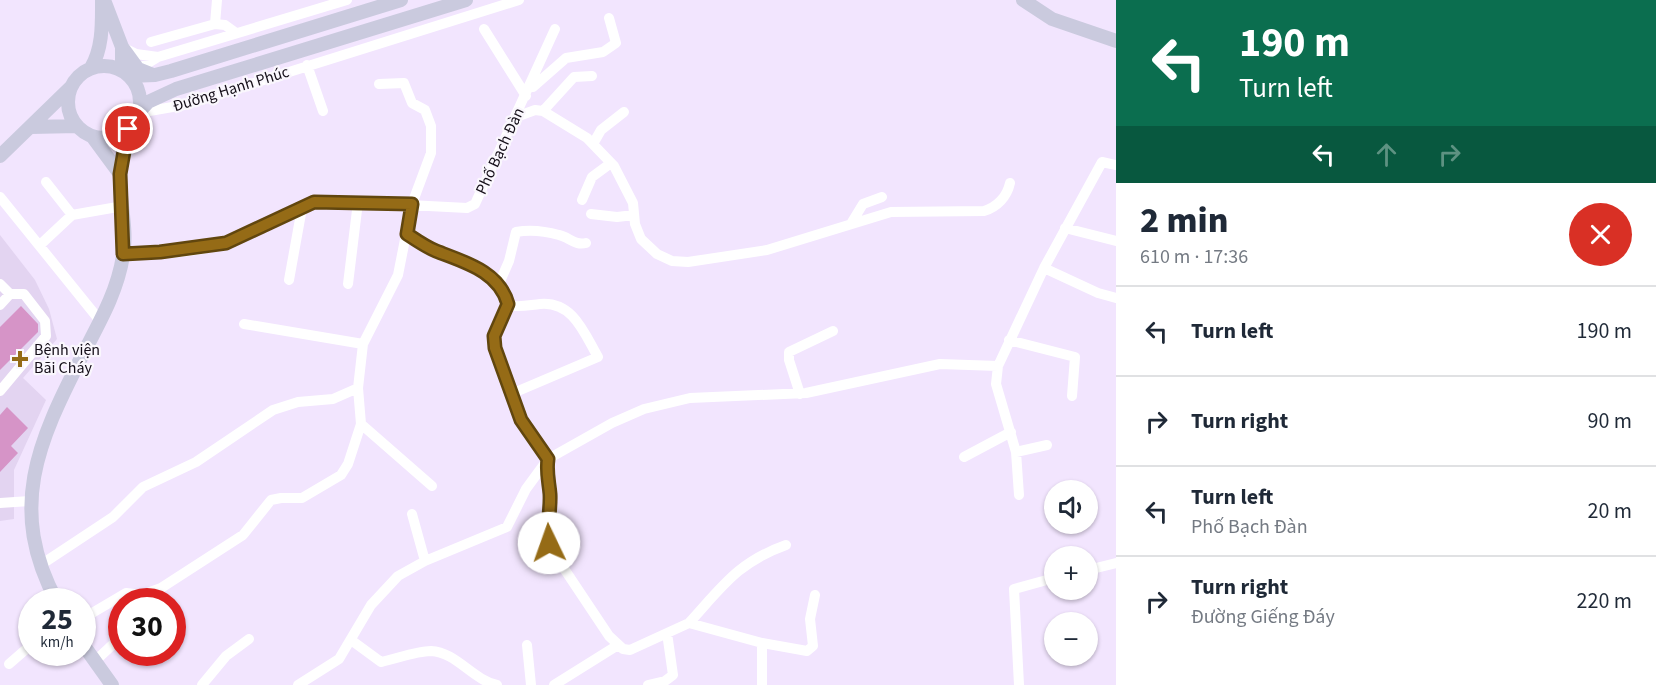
<!DOCTYPE html>
<meta charset="utf-8">
<style>
:root{--surface:#fff;--page:#f6f6f7;--text:#1f2937;--muted:#747a83;--line:#e0e1e3}
body{margin:0;font-family:"Source Sans 3",sans-serif;background:var(--page);color:var(--text);height:100vh;display:flex;flex-direction:column;font-size:22px;white-space:nowrap}
*{box-sizing:border-box;margin:0}
p{font-size:20px;color:var(--muted)}
.icon{flex:none;width:33px;height:33px;fill:none;stroke:currentColor;stroke-width:2;stroke-linecap:round;stroke-linejoin:round}
.map{position:relative;flex:1;overflow:hidden}
.drawer{display:flex;flex-direction:column;background:var(--surface);width:540px}
.drawer>*{flex:none}
.banner{background:#0b6e4f;color:#fff;overflow:hidden}
.buttons{position:absolute;left:1044px;top:480px;display:grid;gap:12px}
.buttons a{display:grid;place-items:center;width:54px;height:54px;border-radius:50%;background:var(--surface);box-shadow:0 2px 4px #0004;font-size:30px}
.speed{position:absolute;left:18px;top:588px;display:flex;gap:12px;font-size:30px;font-weight:700;text-align:center}
.speed>*{display:grid;place-content:center;width:78px;height:78px;border-radius:50%;background:var(--surface);box-shadow:0 2px 4px #0004;line-height:1}
.speed small{font-size:15px;font-weight:400}
.speed .limit{border:9px solid #d22;background:#fff;color:#111}
.pin{position:absolute;display:grid;place-items:center;width:51px;height:51px;color:#fff;margin:-26px;border:3px solid #fff;border-radius:50%;box-shadow:0 2px 6px #0007}
.me{position:absolute;width:66px;margin:-33px;rotate:357deg;stroke-linejoin:round;filter:drop-shadow(0 0 4px #0008)}
.turn{display:flex;align-items:center;gap:21px;height:126px;padding:0 24px;font-size:27px}
.turn .icon{width:78px;height:78px;stroke-width:2.5}
.turn b{display:block;font-size:42px;line-height:51px}
.lanes{display:flex;align-items:center;height:57px;padding:0 24px;background:#0003;justify-content:center;gap:30px;direction:ltr}
.lanes .off{opacity:.35}
.round{display:grid;place-items:center;flex:none;width:63px;height:63px;border-radius:32px;background:var(--page)}
.head{display:flex;align-items:center;justify-content:space-between;height:102px;padding:0 24px}
h1{font-size:36px;font-weight:800;line-height:45px}
ul{padding:0;list-style:none}
li{display:flex;align-items:center;gap:18px;height:90px;padding:0 24px;border-top:2px solid var(--line)}
li div{flex:1}
li b{display:block;font-size:22px}
li em{font-style:normal}
main{display:flex;flex:1;min-height:0}
.map>svg:first-child{display:block}
.built{fill:#e3d4f1}
.building{fill:#d694c7}
.lines{fill:none;stroke-linecap:round;stroke-linejoin:round}
.minor{stroke:#fff;stroke-width:10}
.major{stroke:#cacade;stroke-width:14}
.route-casing{stroke:#61460e;stroke-width:15}
.route{stroke:#956b16;stroke-width:10}
.poi-dot{fill:#956b16;stroke:#faf7fd;stroke-width:2}
.labels{text-anchor:middle;dominant-baseline:central;stroke-width:4.5;stroke-linejoin:round;paint-order:stroke}
.street-label{font-size:16px;fill:#130d17;stroke:#faf7fd}
.poi-label{font-size:16px;fill:#130d17;stroke:#faf7fd;text-anchor:start}
</style>
<main>
<div class="map">
<svg width="1116" height="685" viewBox="0 0 1116 685">
<rect width="100%" height="100%" fill="#f2e5fe"/>
<path class="built" d="M0 235 35 280 49 309 57 339 23 378 46 400 14 470V519L0 521Z"/>
<path class="building" d="M21 306 38 324V332L0 370V327Z
M7 407 28 428 11 446 18 453 0 472V415Z"/>
<g class="lines">
<path class="minor" d="M215 24 217 0
M484 29 526 96
M151 42 215 24 225 25 236 33
M124 48 136 54 158 57
M307 65 323 111
M135 71 158 57 347 0
M533 87 566 58 603 52 616 43 609 18
M543 111 574 77 592 76
M138 113 184 105 519 0
M516 117 535 110 543 111 587 138 614 166 633 203 635 224 641 239 657 254 672 261 688 262 767 250 891 212 984 211C997 207 1007 197 1010 183
M593 144 601 130 624 112
M46 182 72 215
M0 197 101 322
M582 200 592 177 611 163
M591 214 617 217 634 215
M852 222 863 204 882 197
M1065 228 1116 241
M407 234 433 250 468 262 487 275 502 291 508 305 493 341 521 420 548 459 546 469 550 494 547 525 553 552 609 636 623 649 630 650 689 623 762 643V685
M41 244 72 215 123 206
M123 254C160 255 205 252 238 239 270 226 298 203 332 201L467 208 475 204 555 29
M1044 268 1098 293 1116 298
M289 280 302 208
M0 284 10 294 0 305
M348 284 358 202
M498 286 509 261 516 232C531 229 545 231 559 235 569 237 575 246 586 243
M508 305C519 308 529 305 540 304 573 301 584 333 598 357L511 394
M244 324 363 344
M1009 340 1075 357 1072 396
M0 391 46 336 45 321 24 294H10
M800 394 789 360V352L833 331
M361 424 432 486
M1016 452 1047 445
M964 457 1011 432
M1019 495 1016 452 996 384 998 366 1044 268 1102 162 1116 165
M0 503 30 501
M412 514 425 561
M42 564 113 517 143 487 196 462 273 410 298 402 333 399 358 388
M1088 570 1116 563
M82 619 126 593 142 595 161 588 243 535 271 500 281 498H302L341 475 348 464 361 424 358 388 363 344 398 275 412 204 431 153V126L425 110 412 103 404 83 379 84
M689 623C722 587 738 562 786 545
M351 640 381 662C396 659 416 651 431 651 456 652 473 680 497 685
M762 643 807 651 813 646 810 619 815 595
M527 645 531 685
M95 661 122 636
M9 664 32 644
M202 685 226 656 249 639
M298 685 339 659 371 605 398 576 425 561 507 527 526 489 548 459 612 423 644 409 690 398 806 393 940 364 998 366
M554 685 618 645
M648 685 665 681 673 675 667 633
M1019 685 1014 589 1054 578"/>
<path class="major" d="M104 0 122 47V71
M1023 0 1052 19 1116 41
M122 47 138 69 153 75
M68 102a36 36 0 1 1 72 0a36 36 0 1 1-72 0Z
M91 68C103 47 102 24 102 0
M129 76 155 75 171 71 401 0
M138 113 148 102 176 89 466 0
M31 127 77 126
M92 136 120 174
M0 156 71 87
M57 602C7 509 38 442 82 356 99 323 117 293 123 256 128 229 119 200 120 174 120 159 125 143 128 129
M82 643 112 685"/>
</g>
<g class="lines">
<defs>
<path id="route" d="M128 129 120 174 123 254 160 252 226 243 314 202 412 204 407 234C416 240 426 247 436 251 464 262 499 271 508 304L494 336 495 348 521 420 548 459C546 472 549 482 550 494 551 511 546 526 549 543"/>
</defs>
<use href="#route" class="route-casing"/>
<use href="#route" class="route"/>
</g>
<path class="poi-dot" d="M17 350h6v6h6v6h-6v6h-6v-6h-6v-6h6z"/>
<g class="labels">
<g class="street-label">
<text transform="translate(231 89) rotate(-17)">Đường Hạnh Phúc</text>
<text transform="translate(500 151) rotate(-65)">Phố Bạch Đàn</text>
</g>
<g class="poi-label">
<text x="34" y="350">Bệnh viện<tspan x="34" dy="18">Bãi Cháy</tspan></text>
</g>
</g>
</svg>
<div class="buttons">
<a><svg class="icon" aria-label="sound" viewBox="0 0 24 24"><path d="M4 9h4l5-4v14l-5-4H4zM17 9q2 3 0 6"/></svg></a>
<a>+</a>
<a>−</a>
</div>
<div class="speed"><div>25<small>km/h</small></div><div class="limit">30</div></div>
<div class="pin" style="left:128px;top:129px;background:#d93025"><svg class="icon" aria-label="arrive" viewBox="0 0 24 24"><path d="M6 21V4h12l-3 4 3 4H6"/></svg></div>
<svg class="me" style="left:549px;top:543px" viewBox="-20 -20 40 40"><circle r="19" fill="#fff"/><path d="M0-13L10 11 0 6-10 11z" fill="#956b16"/></svg>
</div>
<section class="drawer">
<div class="banner">
<div class="turn"><svg class="icon" aria-label="left" viewBox="0 0 24 24"><path d="M17 20v-9H6M10 6l-5 5 5 5"/></svg><div><b>190 m</b>Turn left</div></div>
<div class="lanes"><svg class="icon" aria-label="left" viewBox="0 0 24 24"><path d="M17 20v-9H6M10 6l-5 5 5 5"/></svg><svg class="icon off" aria-label="ahead" viewBox="0 0 24 24"><path d="M12 20V5M6 11l6-6 6 6"/></svg><svg class="icon off" aria-label="right" viewBox="0 0 24 24"><path d="M7 20v-9h11M14 6l5 5-5 5"/></svg></div>
</div>
<div class="head"><div><h1>2 min</h1><p>610 m · 17:36</p></div><a class="round" style="background:#d93025;color:#fff"><svg class="icon" aria-label="close" viewBox="0 0 24 24"><path d="M6 6l12 12M18 6L6 18"/></svg></a></div>
<ul>
<li><svg class="icon" aria-label="left" viewBox="0 0 24 24"><path d="M17 20v-9H6M10 6l-5 5 5 5"/></svg><div><b>Turn left</b></div><em>190 m</em></li>
<li><svg class="icon" aria-label="right" viewBox="0 0 24 24"><path d="M7 20v-9h11M14 6l5 5-5 5"/></svg><div><b>Turn right</b></div><em>90 m</em></li>
<li><svg class="icon" aria-label="left" viewBox="0 0 24 24"><path d="M17 20v-9H6M10 6l-5 5 5 5"/></svg><div><b>Turn left</b><p>Phố Bạch Đàn</p></div><em>20 m</em></li>
<li><svg class="icon" aria-label="right" viewBox="0 0 24 24"><path d="M7 20v-9h11M14 6l5 5-5 5"/></svg><div><b>Turn right</b><p>Đường Giếng Đáy</p></div><em>220 m</em></li>
</ul>
</section>
</main>
